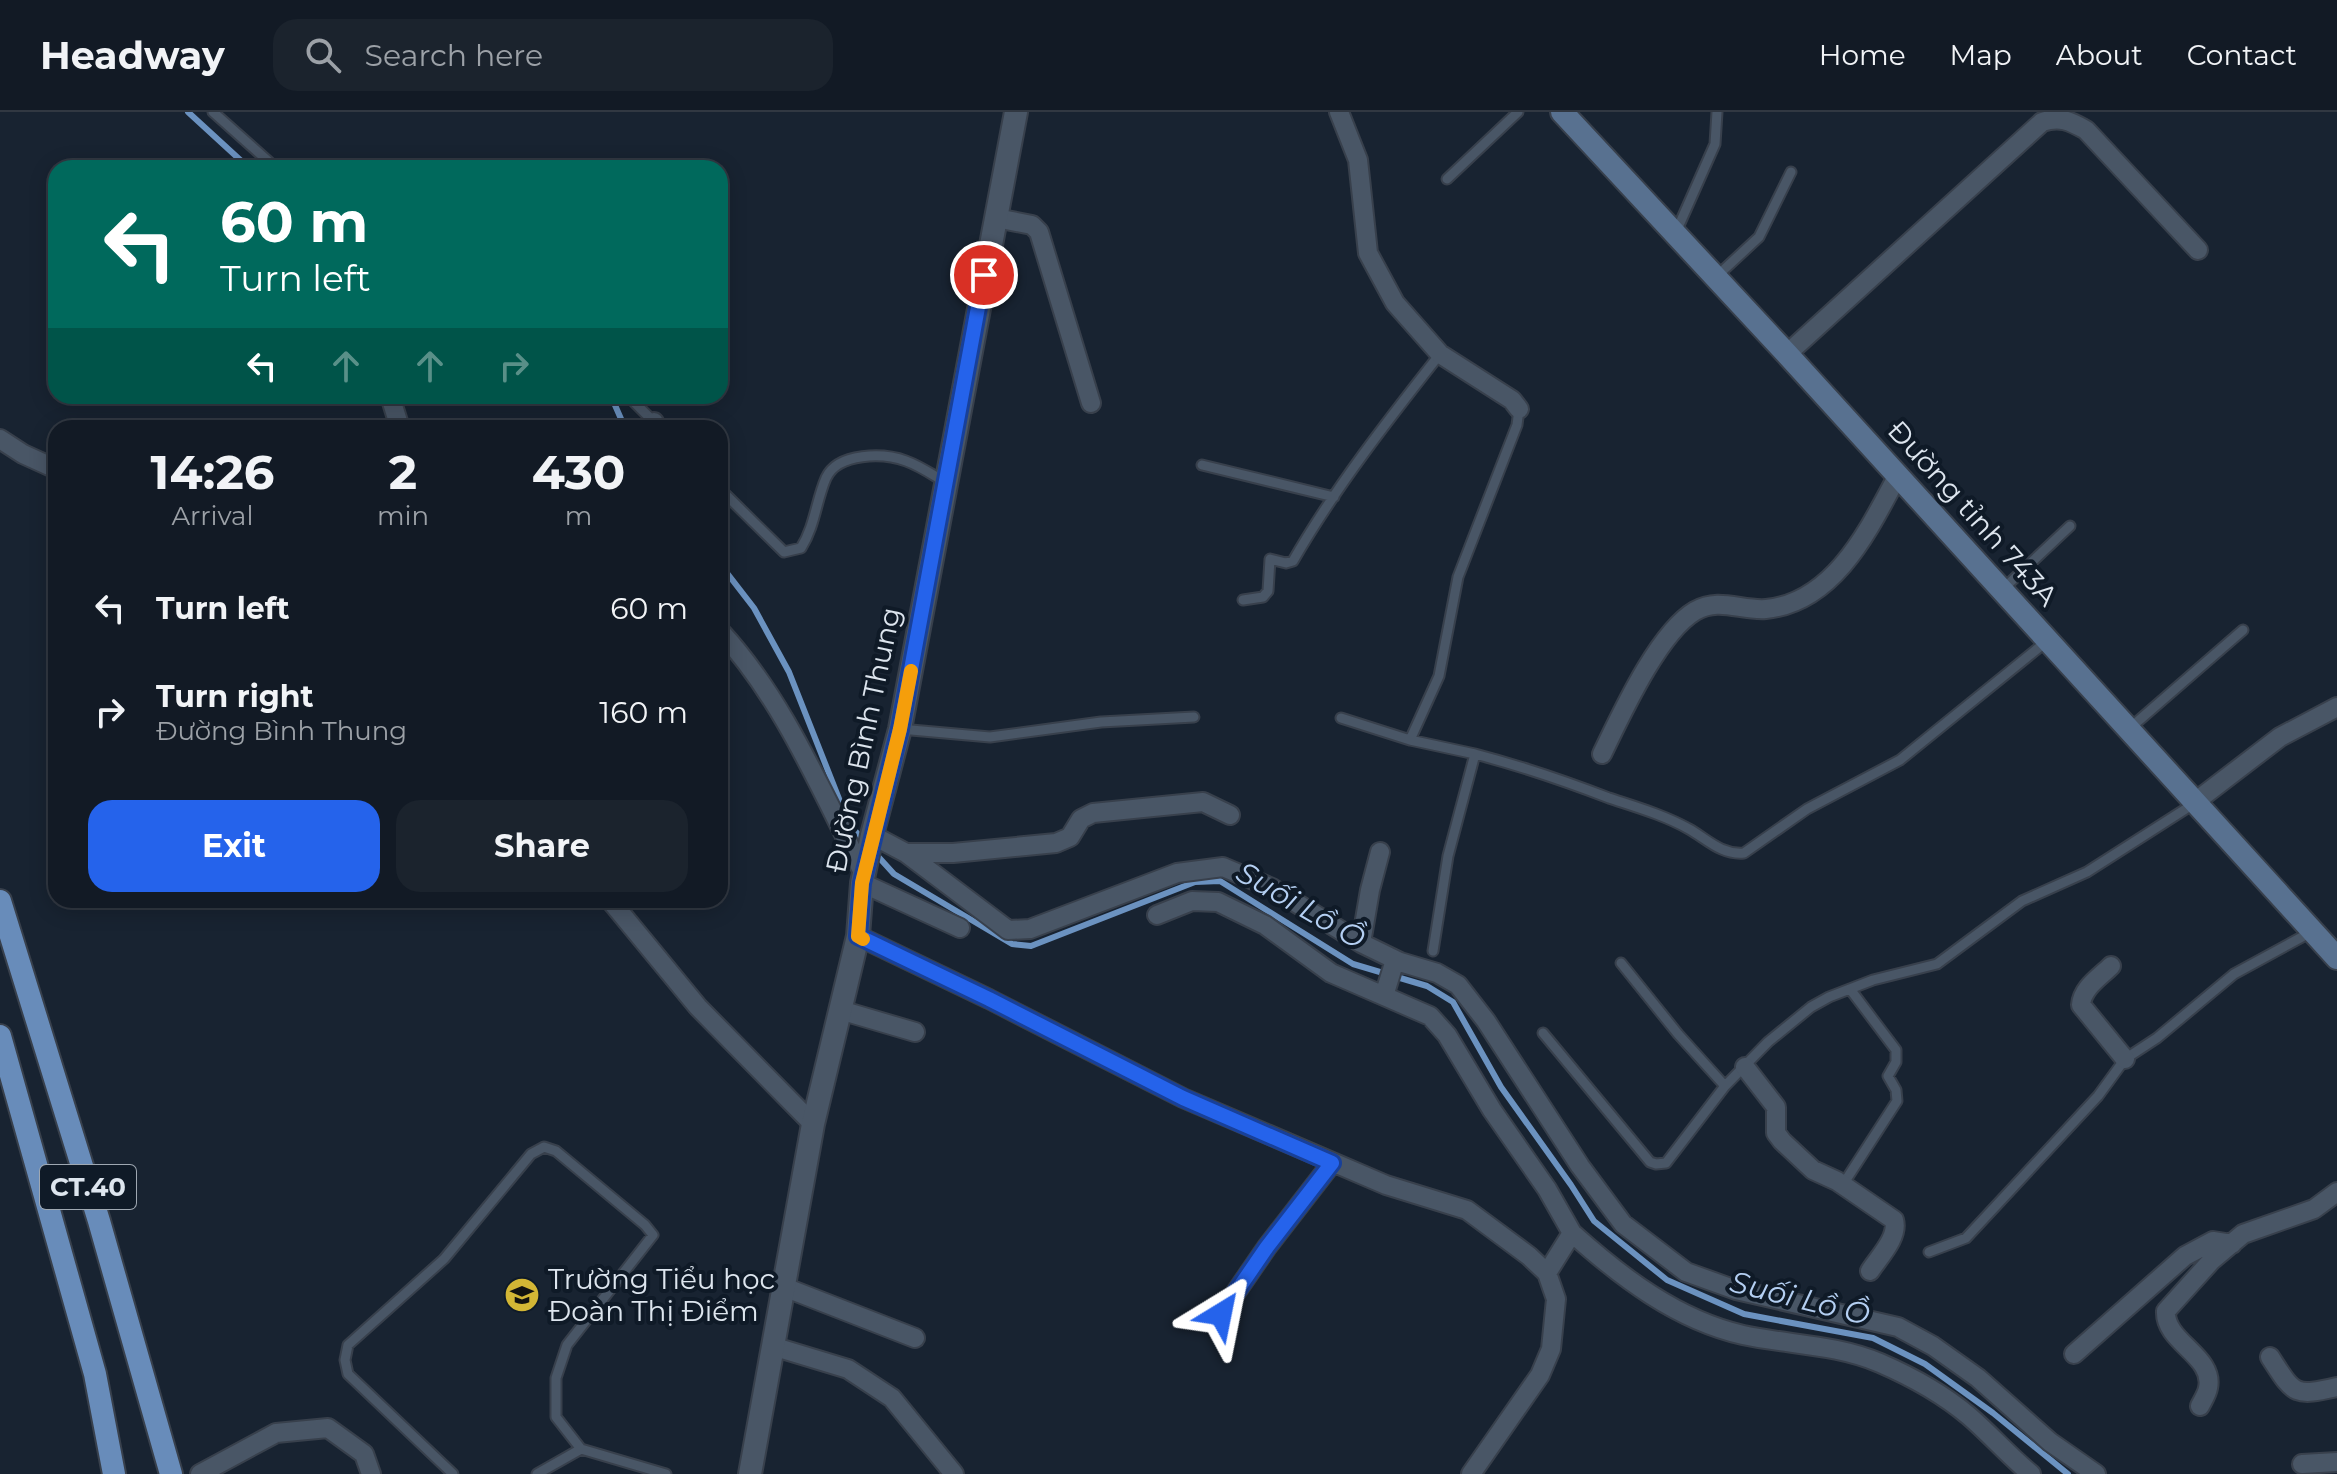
<!DOCTYPE html>
<meta charset="utf-8">
<style>
:root{--surface:#121a25;--page:#1b232d;--text:#f1f3f6;--muted:#9ca1a7;--line:#313842;--accent:#2563eb}
body{margin:0;font-family:Montserrat,sans-serif;background:var(--page);color:var(--text);height:100vh;display:flex;flex-direction:column;font-size:30px;white-space:nowrap}
*{box-sizing:border-box;margin:0}
p{font-size:26px;color:var(--muted)}
.icon{flex:none;width:44px;height:44px;fill:none;stroke:currentColor;stroke-width:2;stroke-linecap:round;stroke-linejoin:round}
.map{position:relative;flex:1;overflow:hidden}
.panel{position:absolute;left:48px;top:308px;width:680px;height:488px;display:flex;flex-direction:column;background:var(--surface);border-radius:24px;box-shadow:0 4px 20px #0003,0 0 0 2px var(--line)}
.panel>*{flex:none}
.hud{position:absolute;left:48px;top:48px;width:680px;height:244px;border-radius:24px;box-shadow:0 4px 20px #0003,0 0 0 2px var(--line);background:#00695c;color:#fff;overflow:hidden}
.pin{position:absolute;display:grid;place-items:center;width:68px;height:68px;color:#fff;margin:-34px;border:4px solid #fff;border-radius:50%;box-shadow:0 2px 8px #0007}
.me{position:absolute;width:88px;margin:-44px;rotate:35deg;stroke-linejoin:round;filter:drop-shadow(0 0 6px #0008)}
.turn{display:flex;align-items:center;gap:28px;height:168px;padding:0 40px;font-size:36px}
.turn .icon{width:104px;height:104px;stroke-width:2.5}
.turn b{display:block;font-size:56px;line-height:68px}
.lanes{display:flex;align-items:center;height:76px;padding:0 40px;background:#0003;justify-content:center;gap:40px;direction:ltr}
.lanes .off{opacity:.35}
.eta{display:flex;justify-content:space-evenly;align-items:center;height:136px;text-align:center}
.eta b{font-size:48px;font-weight:700;line-height:56px}
.action{display:flex;gap:16px;margin-top:auto;padding:16px 40px}
.action a{flex:1;height:92px;border-radius:24px;background:var(--accent);color:#fff;font-size:32px;font-weight:700;line-height:92px;text-align:center}
.action a+a{background:var(--page);color:var(--text)}
ul{padding:0;list-style:none}
li{display:flex;align-items:center;gap:24px;height:104px;padding:0 40px}
li div{flex:1}
li b{display:block;font-size:30px}
li em{font-style:normal}
header{display:flex;align-items:center;gap:48px;box-sizing:border-box;height:112px;padding:0 40px;background:var(--surface);border-bottom:2px solid var(--line)}
header strong{font-size:38px}
nav{display:flex;gap:44px;margin-inline-start:auto;font-size:28px}
.search{width:560px;height:72px;background:var(--page);display:flex;align-items:center;gap:20px;box-sizing:border-box;padding:0 28px;border-radius:24px;color:var(--muted);font-size:30px}
.map>svg:first-child{display:block}
.lines{fill:none;stroke-linecap:round;stroke-linejoin:round}
.stream{stroke:#6b92c0;stroke-width:6}
.service-casing{stroke:#38404c;stroke-width:13}
.minor-casing{stroke:#38404c;stroke-width:22}
.tertiary-casing{stroke:#38404c;stroke-width:26}
.secondary-casing{stroke:#38404c;stroke-width:26}
.primary-casing{stroke:#38404c;stroke-width:26}
.service{stroke:#495666;stroke-width:9}
.minor{stroke:#495666;stroke-width:18}
.tertiary{stroke:#495666;stroke-width:22}
.secondary{stroke:#587190;stroke-width:22}
.primary{stroke:#688cba;stroke-width:22}
.route-casing{stroke:#184099;stroke-width:20}
.route{stroke:#2563eb;stroke-width:14}
.slow{stroke:#f59e0b;stroke-width:14}
.labels{text-anchor:middle;dominant-baseline:central;stroke-width:8;stroke-linejoin:round;paint-order:stroke}
.shield{fill:#0f1a27;stroke:#9fa8b2;stroke-width:2}
.shield-label{font-size:26px;font-weight:bold;fill:#dde5ee}
.street-label{font-size:28px;fill:#dde5ee;stroke:#0f1a27}
.poi-label{font-size:28px;fill:#dde5ee;stroke:#0f1a27;text-anchor:start}
.water-label{font-size:30px;font-style:italic;fill:#b4cff2;stroke:#0f1a27}
</style>
<header>
<strong>Headway</strong>
<div class="search"><svg class="icon" aria-label="search" viewBox="0 0 24 24"><circle cx="10" cy="10" r="6"/><path d="M15 15l6 6"/></svg>Search here</div>
<nav><a>Home</a><a>Map</a><a>About</a><a>Contact</a></nav>
</header>
<div class="map">
<svg width="2337" height="1362" viewBox="0 0 2337 1362">
<rect width="100%" height="100%" fill="#182331"/>
<g class="lines">
<path class="stream" d="M188 0 249 56
M611 284 625 316
M720 452 754 496 789 560 849 712 864 729
M874 740 894 762 1012 832 1031 834 1195 770 1220 769 1353 852 1427 874 1453 890 1501 975 1571 1073 1594 1109 1667 1168 1744 1202 1873 1226 1925 1252 1993 1301 2068 1362"/>
<defs>
<path id="service" d="M213 0 276 56
M1447 67 1518 0
M1676 120 1715 32 1717 0
M1717 164 1759 125 1791 60
M628 284 655 311
M1202 353 1334 385
M720 377 784 440 801 436C815 414 816 389 826 366 838 340 884 341 906 349 920 354 933 363 945 370
M2002 478 2070 414
M1243 488 1263 485 1268 479 1270 447 1286 451 1293 449C1335 376 1388 308 1440 242
M1341 606 1410 628 1475 642
M900 617 990 625 1101 610 1194 605
M2129 617 2243 518
M1410 628 1439 564 1458 465 1517 313 1519 297
M1433 839 1448 744 1475 642C1521 654 1565 669 1609 686 1636 695 1664 703 1689 717 1707 727 1721 743 1744 741L1807 697 1900 648 2047 529
M1621 851 1678 922 1725 974
M1543 921 1650 1050 1656 1052 1666 1051 1725 974 1768 930 1811 895 1829 885 1873 868 1937 852 2022 789 2087 760 2195 691
M1842 1074 1897 989 1896 978 1888 964 1896 950V938L1850 877
M1929 1140 1966 1126 2098 984 2125 947 2157 926 2234 862 2313 819
M581 1337 666 1362
M453 1362 348 1262 345 1248 348 1233 444 1147 531 1042 544 1035 556 1039 645 1113 653 1123 567 1233 556 1266V1305L581 1337 537 1362"/>
<path id="minor" d="M1339 0 1358 48 1368 141 1395 191 1440 242 1512 288 1519 297
M996 106 1032 113 1039 120 1091 291
M1787 242 2042 10C2060 4 2070 9 2086 18L2198 138
M390 284 400 316
M648 316 654 310
M0 327 23 342 56 357
M720 519C784 588 821 679 864 762
M1602 642C1621 603 1658 521 1695 499 1719 485 1741 499 1766 497 1835 490 1869 417 1898 363
M2195 690 2280 625 2337 595
M872 723 906 741H953L1056 731 1070 725 1081 707 1093 701 1203 690 1230 703
M906 741 1008 818 1030 817 1177 761 1223 755 1272 776 1361 831 1400 850 1437 861 1458 873 1486 909 1580 1054 1623 1112 1686 1160 1736 1178 1898 1215 1933 1234 1978 1266 2050 1330 2096 1362
M862 771 960 816
M610 788 698 895 813 1012
M1157 803 1192 789 1218 790 1265 813 1331 861 1384 884 1395 848
M858 824 989 887 1183 986 1386 1073 1467 1098 1529 1144 1547 1161 1556 1187 1551 1237 1540 1263 1471 1362
M1361 831 1370 778 1380 740
M2111 854C2100 865 2082 876 2081 893L2125 947
M1384 884 1430 904 1447 923 1492 998 1547 1077 1572 1121 1547 1161
M840 898 915 920
M1745 955 1776 995V1021L1782 1029 1813 1058 1837 1069 1894 1108C1899 1125 1879 1145 1870 1159
M1572 1121C1621 1165 1677 1208 1743 1223 1789 1233 1835 1232 1880 1251 1910 1264 1943 1282 1969 1304 1990 1322 2009 1344 2031 1362
M784 1175 915 1226
M1221 1202 1267 1135 1332 1051
M772 1234 848 1257 892 1286 954 1362
M2074 1242 2185 1144 2213 1129 2232 1132
M2270 1245C2294 1282 2293 1285 2337 1275
M2200 1294C2203 1288 2207 1282 2208 1276 2215 1244 2164 1230 2166 1199L2212 1148 2243 1122 2314 1097 2337 1080
M2302 1352 2337 1350
M200 1362 276 1321 328 1316 364 1342 371 1362"/>
<path id="tertiary" d="M750 1362 813 1012 858 824 862 771 872 723 900 617 1016 0"/>
<path id="secondary" d="M1562 0 1787 242 2337 846"/>
<path id="primary" d="M0 789 99 1109 171 1362
M0 924 95 1262 114 1362"/>
</defs>
<use href="#service" class="service-casing"/>
<use href="#minor" class="minor-casing"/>
<use href="#tertiary" class="tertiary-casing"/>
<use href="#secondary" class="secondary-casing"/>
<use href="#primary" class="primary-casing"/>
<use href="#service" class="service"/>
<use href="#minor" class="minor"/>
<use href="#tertiary" class="tertiary"/>
<use href="#secondary" class="secondary"/>
<use href="#primary" class="primary"/>
</g>
<g class="lines">
<defs>
<path id="route" d="M984 163 900 617 862 771 858 824 989 887 1183 986 1332 1051 1267 1135 1221 1202"/>
</defs>
<use href="#route" class="route-casing"/>
<use href="#route" class="route"/>
<path class="slow" d="M863 827 858 824 862 771 900 617 911 559"/>
</g>
<defs>
<symbol id="school-disc" viewBox="-11 -11 22 22"><circle r="9.5" fill="#d3b635" stroke="#0f1a27"/><path d="M0-5L7-2L0 1L-7-2ZM-4 1L0 2.5L4 1V4Q0 6-4 4Z" fill="#111"/></symbol>
</defs>
<g fill-rule="evenodd">
<use href="#school-disc" x="502" y="1163" width="40" height="40"/>
</g>
<g class="labels">
<rect class="shield" x="40" y="1053" width="96" height="44" rx="6"/>
<g class="shield-label">
<text x="88" y="1075">CT.40</text>
</g>
<g class="street-label">
<text transform="translate(1973 401) rotate(48)">Đường tỉnh 743A</text>
<text transform="translate(863 628) rotate(-78)">Đường Bình Thung</text>
</g>
<g class="poi-label">
<text x="548" y="1167">Trường Tiểu học<tspan x="548" dy="32">Đoàn Thị Điểm</tspan></text>
</g>
<g class="water-label">
<text transform="translate(1301 793) rotate(30)">Suối Lồ Ồ</text>
<text transform="translate(1800 1186) rotate(14)">Suối Lồ Ồ</text>
</g>
</g>
</svg>
<div class="pin" style="left:984px;top:163px;background:#d93025"><svg class="icon" aria-label="arrive" viewBox="0 0 24 24"><path d="M6 21V4h12l-3 4 3 4H6"/></svg></div>
<svg class="me" style="left:1221px;top:1202px" viewBox="-20 -20 40 40"><path d="M0-17L14 15 0 8-14 15z" fill="#2563eb" stroke="#fff" stroke-width="4"/></svg>
<div class="hud">
<div class="turn"><svg class="icon" aria-label="left" viewBox="0 0 24 24"><path d="M17 20v-9H6M10 6l-5 5 5 5"/></svg><div><b>60 m</b>Turn left</div></div>
<div class="lanes"><svg class="icon" aria-label="left" viewBox="0 0 24 24"><path d="M17 20v-9H6M10 6l-5 5 5 5"/></svg><svg class="icon off" aria-label="ahead" viewBox="0 0 24 24"><path d="M12 20V5M6 11l6-6 6 6"/></svg><svg class="icon off" aria-label="ahead" viewBox="0 0 24 24"><path d="M12 20V5M6 11l6-6 6 6"/></svg><svg class="icon off" aria-label="right" viewBox="0 0 24 24"><path d="M7 20v-9h11M14 6l5 5-5 5"/></svg></div>
</div>
<section class="panel">
<div class="eta">
<div><b>14:26</b><p>Arrival</p></div>
<div><b>2</b><p>min</p></div>
<div><b>430</b><p>m</p></div>
</div>
<ul>
<li><svg class="icon" aria-label="left" viewBox="0 0 24 24"><path d="M17 20v-9H6M10 6l-5 5 5 5"/></svg><div><b>Turn left</b></div><em>60 m</em></li>
<li><svg class="icon" aria-label="right" viewBox="0 0 24 24"><path d="M7 20v-9h11M14 6l5 5-5 5"/></svg><div><b>Turn right</b><p>Đường Bình Thung</p></div><em>160 m</em></li>
</ul>
<div class="action"><a>Exit</a><a>Share</a></div>
</section>
</div>
